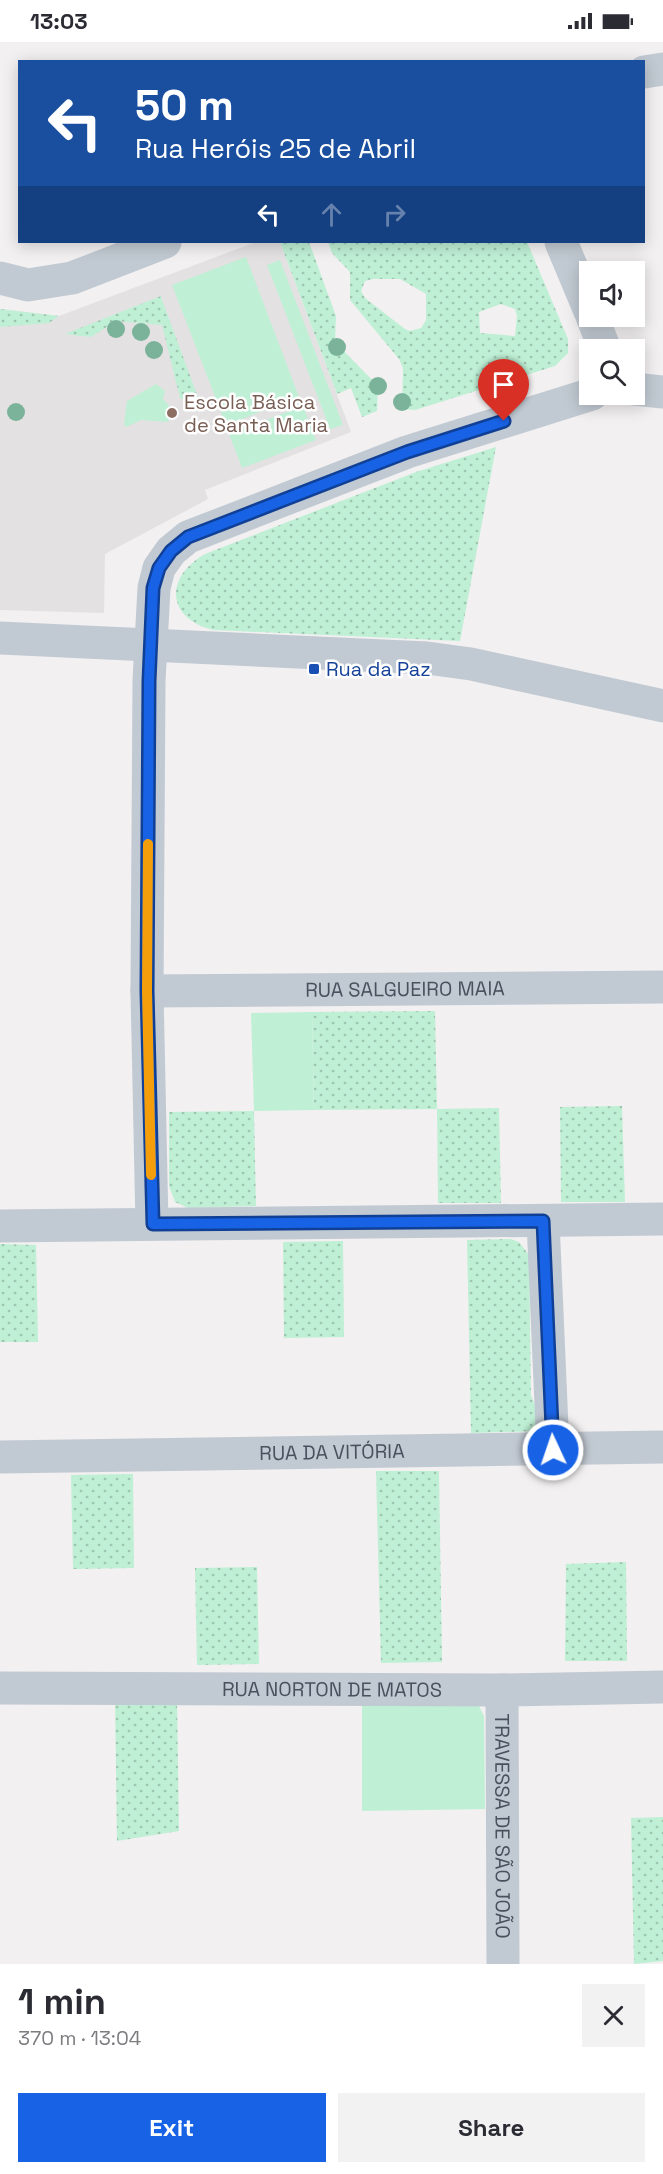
<!DOCTYPE html>
<meta charset="utf-8">
<style>
:root{--surface:#fff;--page:#f2f2f3;--text:#2b2b33;--muted:#7c7c81;--accent:#1862e5}
body{margin:0;font-family:"Space Grotesk",sans-serif;background:var(--page);color:var(--text);height:100vh;display:flex;flex-direction:column;font-size:22px;white-space:nowrap}
*{box-sizing:border-box;margin:0}
p{font-size:20px;color:var(--muted)}
.icon{flex:none;width:33px;height:33px;fill:none;stroke:currentColor;stroke-width:2;stroke-linecap:round;stroke-linejoin:round}
.map{position:relative;height:1922px;overflow:hidden}
.drawer{display:flex;flex-direction:column;background:var(--surface);flex:1}
.drawer>*{flex:none}
.top-card{position:absolute;left:18px;top:18px;width:627px;height:183px;border-radius:0px;box-shadow:0 3px 15px #0003;background:#1a4fa0;color:#fff;overflow:hidden}
.controls{position:absolute;left:579px;top:219px;display:grid;gap:12px}
.controls a{display:grid;place-items:center;width:66px;height:66px;border-radius:0px;background:var(--surface);box-shadow:0 3px 15px #0003;font-size:30px}
.pin{position:absolute;display:grid;place-items:center;width:51px;height:51px;color:#fff;margin:-62px -26px;border-radius:50% 50% 50% 0;rotate:-45deg;box-shadow:0 0 6px #0007}
.pin .icon{rotate:45deg}
.me{position:absolute;width:66px;margin:-33px;rotate:357deg;stroke-linejoin:round;filter:drop-shadow(0 0 4px #0008)}
.turn{display:flex;align-items:center;gap:21px;height:126px;padding:0 18px;font-size:27px}
.turn .icon{width:78px;height:78px;stroke-width:2.5}
.turn b{display:block;font-size:42px;line-height:51px}
.lanes{display:flex;align-items:center;height:57px;padding:0 18px;background:#0003;justify-content:center;gap:30px;direction:ltr}
.lanes .off{opacity:.35}
.round{display:grid;place-items:center;flex:none;width:63px;height:63px;border-radius:0px;background:var(--page)}
.overview{display:flex;align-items:center;justify-content:space-between;height:102px;padding:0 18px}
h1{font-size:36px;font-weight:700;line-height:45px}
.button{display:flex;gap:12px;margin-top:auto;padding:12px 18px}
.button a{flex:1;height:69px;border-radius:0px;background:var(--accent);color:#fff;font-size:24px;font-weight:700;line-height:69px;text-align:center}
.button a+a{background:var(--page);color:var(--text)}
.status{display:flex;justify-content:space-between;align-items:center;height:42px;padding:0 30px;background:var(--surface);direction:ltr}
.status svg{height:16px;fill:currentColor}
.map>svg:first-child{display:block}
.education{fill:#e3e1e2}
.grass{fill:url(#grass-dots);fill-rule:evenodd}
.green{fill:#bff0d5}
.lines{fill:none;stroke-linecap:round;stroke-linejoin:round}
.minor{stroke:#c1c9d2;stroke-width:33}
.tree{fill:#7ab39a}
.route-casing{stroke:#104095;stroke-width:15}
.route{stroke:#1862e5;stroke-width:10}
.slow{stroke:#f59e0b;stroke-width:10}
.education-dot{fill:#8d6e63;stroke:#fff;stroke-width:2}
.transit-dot{fill:#1a4fb4;stroke:#fff;stroke-width:2}
.labels{text-anchor:middle;dominant-baseline:central;stroke-width:5;stroke-linejoin:round;paint-order:stroke}
.education-label{font-size:20px;fill:#785e54;stroke:#fff;text-anchor:start}
.transit-label{font-size:20px;fill:#164399;stroke:#fff;text-anchor:start}
.street-label{font-size:20px;fill:#48525e;stroke:#fff}
</style>
<div class="status"><b>13:03</b><svg viewBox="0 0 49 12"><path d="M0 12V9h3v3zM5 12V6h3v6zM10 12V3h3v9zM15 12V0h3v12zM26 1h20v11H26zM47 4h2v5h-2z"/></svg></div>
<div class="map">
<svg width="663" height="1922" viewBox="0 0 663 1922">
<defs>
<pattern id="grass-dots" width="8" height="8" patternUnits="userSpaceOnUse" patternTransform="scale(1.5)"><rect width="8" height="8" fill="#bff0d5"/><path d="M2 2h.1M6 6h.1" fill="none" stroke="#9dc5b0" stroke-width="1.8" stroke-linecap="round"/></pattern>
</defs>
<rect width="100%" height="100%" fill="#f2f0f0"/>
<path class="education" d="M256 200H280L351 390 205 448 208 457 105 512 104 571 0 568V267L59 274Z"/>
<path class="grass" d="M280 200H309L336 274 335 300 378 344 377 369 362 375 351 346 337 352Z
M328 200H527L568 297V311L555 324 415 368 402 367 403 326 399 317 350 258V230L332 211ZM373 237H400L426 252V278L421 286 410 289 405 287 365 256 361 249 365 239ZM501 262 515 267 517 274 515 294 480 291 479 270Z
M161 254V255L203 369 180 356 162 283 116 279 91 295 65 292Z
M0 267 59 274 49 281 0 285Z
M496 405 460 599 214 588C167 577 163 536 205 512L416 430Z
M435 969 437 1067 499 1066 501 1161H438L437 1067 314 1068 312 970Z
M622 1064 625 1160H561L560 1065Z
M254 1069 256 1164 188 1166 175 1160 169 1144V1070Z
M510 1197 519 1200 529 1213 531 1353 538 1372 537 1389 471 1391 467 1198Z
M343 1199 344 1295 284 1296 283 1200Z
M0 1202 36 1203 38 1300H0Z
M376 1429H439L442 1620 381 1621Z
M133 1432 134 1526 73 1527 71 1433Z
M626 1520 627 1619H565L566 1522Z
M257 1525 259 1622 197 1623 195 1526Z
M177 1658 179 1789 117 1799 115 1659Z
M663 1775V1919L634 1922 631 1776Z"/>
<path class="green" d="M246 215 299 355 226 383 172 243Z
M280 218 343 383 330 387 267 223Z
M156 342 165 349 163 357 172 367 168 380 141 378 126 385 124 382 127 359Z
M303 364 316 398 242 426 229 392Z
M312 970 314 1068 254 1069 251 971Z
M362 1656 477 1660 484 1674 485 1767 362 1769Z"/>
<g class="lines">
<g class="minor">
<path d="M644 30 663 27"/>
<path d="M561 200 590 269"/>
<path d="M0 236 28 243 72 236 165 200"/>
<path d="M592 274 605 308"/>
<path d="M634 347 663 350"/>
<path d="M0 596 427 616 471 622 663 664"/>
<path id="s1" d="M147 949 663 945"/>
<path d="M543 1179 553 1408"/>
<path d="M152 1182 147 949 149 639 154 546 159 526 171 509 188 495 407 410 592 352"/>
<path d="M0 1184 663 1177"/>
<path id="s2" d="M0 1415 663 1405"/>
<path id="s3" d="M0 1646 502 1648 663 1645"/>
<path id="s4" d="M502 1648 503 1922"/>
</g>
</g>
<g class="tree">
<circle cx="116" cy="287" r="9"/>
<circle cx="141" cy="290" r="9"/>
<circle cx="337" cy="305" r="9"/>
<circle cx="154" cy="308" r="9"/>
<circle cx="378" cy="344" r="9"/>
<circle cx="402" cy="360" r="9"/>
<circle cx="16" cy="370" r="9"/>
</g>
<g class="lines">
<defs>
<path id="route" d="M504 379 407 410 188 495 171 509 159 526 153 546 149 639 147 949 153 1182 543 1179 553 1408"/>
</defs>
<use href="#route" class="route-casing"/>
<use href="#route" class="route"/>
<path class="slow" d="M148 802 147 949 151 1133"/>
</g>
<circle class="education-dot" cx="172" cy="371" r="6"/>
<rect class="transit-dot" x="308" y="621" width="12" height="12" rx="3"/>
<g class="labels">
<g class="education-label">
<text x="184" y="360">Escola Básica<tspan x="184" dy="23">de Santa Maria</tspan></text>
</g>
<g class="transit-label">
<text x="326" y="627">Rua da Paz</text>
</g>
<g class="street-label">
<text stroke="none"><textPath href="#s1" startOffset="258">RUA SALGUEIRO MAIA</textPath></text>
<text stroke="none"><textPath href="#s2" startOffset="332">RUA DA VITÓRIA</textPath></text>
<text stroke="none"><textPath href="#s3" startOffset="332">RUA NORTON DE MATOS</textPath></text>
<text stroke="none"><textPath href="#s4" startOffset="136">TRAVESSA DE SÃO JOÃO</textPath></text>
</g>
</g>
</svg>
<div class="controls">
<a><svg class="icon" aria-label="sound" viewBox="0 0 24 24"><path d="M4 9h4l5-4v14l-5-4H4zM17 9q2 3 0 6"/></svg></a>
<a><svg class="icon" aria-label="search" viewBox="0 0 24 24"><circle cx="10" cy="10" r="6"/><path d="M15 15l6 6"/></svg></a>
</div>
<div class="pin" style="left:504px;top:379px;background:#d93025"><svg class="icon" aria-label="arrive" viewBox="0 0 24 24"><path d="M6 21V4h12l-3 4 3 4H6"/></svg></div>
<svg class="me" style="left:553px;top:1408px" viewBox="-20 -20 40 40"><circle r="17" fill="#1862e5" stroke="#fff" stroke-width="3"/><path d="M0-11L8 9 0 5-8 9z" fill="#fff"/></svg>
<div class="top-card">
<div class="turn"><svg class="icon" aria-label="left" viewBox="0 0 24 24"><path d="M17 20v-9H6M10 6l-5 5 5 5"/></svg><div><b>50 m</b>Rua Heróis 25 de Abril</div></div>
<div class="lanes"><svg class="icon" aria-label="left" viewBox="0 0 24 24"><path d="M17 20v-9H6M10 6l-5 5 5 5"/></svg><svg class="icon off" aria-label="ahead" viewBox="0 0 24 24"><path d="M12 20V5M6 11l6-6 6 6"/></svg><svg class="icon off" aria-label="right" viewBox="0 0 24 24"><path d="M7 20v-9h11M14 6l5 5-5 5"/></svg></div>
</div>
</div>
<section class="drawer">
<div class="overview"><div><h1>1 min</h1><p>370 m · 13:04</p></div><a class="round"><svg class="icon" aria-label="close" viewBox="0 0 24 24"><path d="M6 6l12 12M18 6L6 18"/></svg></a></div>
<div class="button"><a>Exit</a><a>Share</a></div>
</section>
